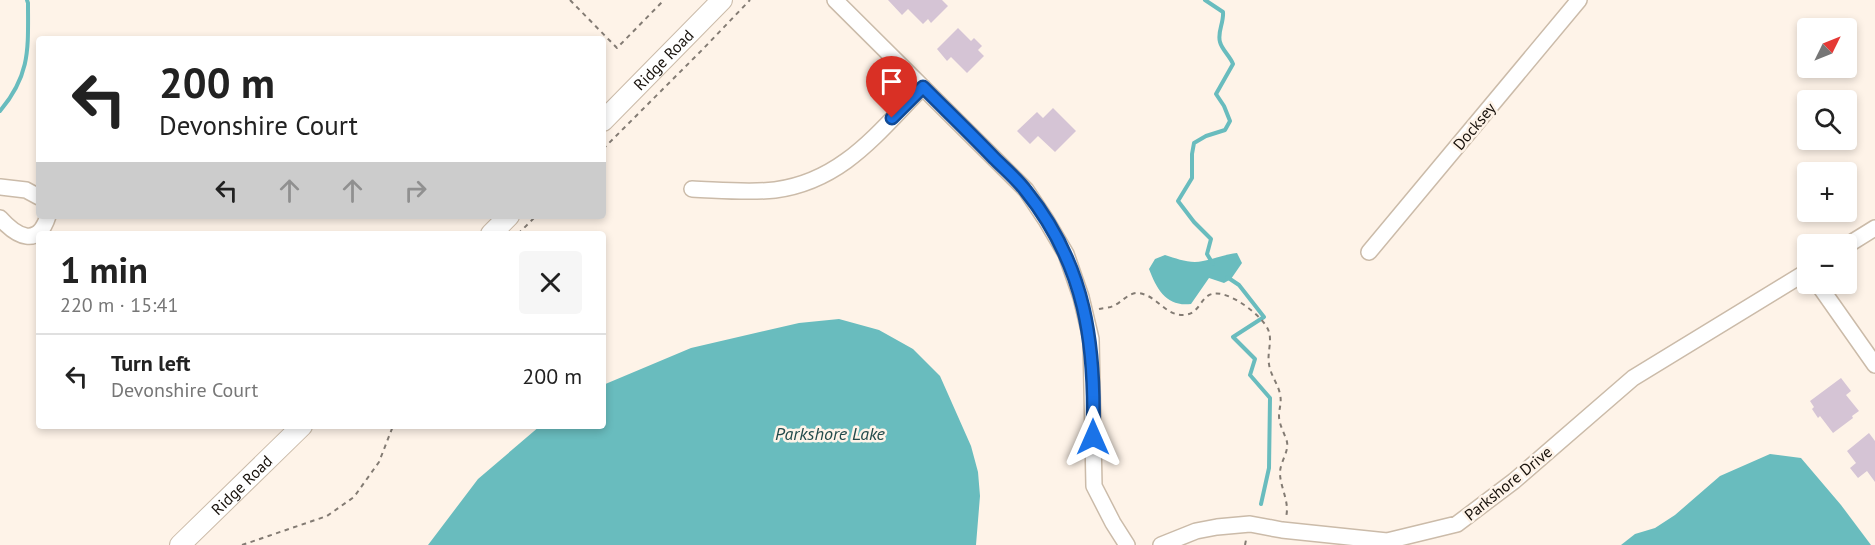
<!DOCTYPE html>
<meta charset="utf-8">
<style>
:root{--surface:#fff;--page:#f6f6f6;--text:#222;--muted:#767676;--line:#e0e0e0}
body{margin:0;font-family:"PT Sans",sans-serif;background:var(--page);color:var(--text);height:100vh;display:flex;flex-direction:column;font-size:22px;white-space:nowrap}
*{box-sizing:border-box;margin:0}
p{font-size:20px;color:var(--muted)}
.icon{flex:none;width:33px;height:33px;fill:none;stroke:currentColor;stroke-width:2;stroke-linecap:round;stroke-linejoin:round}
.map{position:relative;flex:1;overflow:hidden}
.side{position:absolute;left:36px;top:231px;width:570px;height:198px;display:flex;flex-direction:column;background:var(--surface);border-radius:6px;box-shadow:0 3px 9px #0003}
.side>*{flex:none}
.top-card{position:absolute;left:36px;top:36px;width:570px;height:183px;border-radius:6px;box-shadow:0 3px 9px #0003;background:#fff;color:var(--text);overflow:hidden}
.needle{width:39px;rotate:47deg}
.tools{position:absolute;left:1797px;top:18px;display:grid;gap:12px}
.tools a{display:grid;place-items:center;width:60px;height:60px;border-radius:6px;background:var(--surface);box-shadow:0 3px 9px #0003;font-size:30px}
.pin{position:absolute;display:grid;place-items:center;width:51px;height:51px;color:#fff;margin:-62px -26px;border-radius:50% 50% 50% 0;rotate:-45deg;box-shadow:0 0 6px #0007}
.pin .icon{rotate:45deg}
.me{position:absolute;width:66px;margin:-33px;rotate:0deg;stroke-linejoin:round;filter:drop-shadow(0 0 4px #0008)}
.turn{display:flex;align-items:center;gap:21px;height:126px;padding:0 24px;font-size:27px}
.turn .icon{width:78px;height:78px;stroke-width:2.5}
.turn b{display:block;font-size:42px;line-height:51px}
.lanes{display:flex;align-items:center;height:57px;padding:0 24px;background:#0003;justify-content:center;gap:30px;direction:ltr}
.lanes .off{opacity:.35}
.round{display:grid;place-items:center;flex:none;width:63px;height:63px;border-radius:6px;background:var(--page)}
.headline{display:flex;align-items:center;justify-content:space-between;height:102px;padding:0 24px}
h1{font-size:36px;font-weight:700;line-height:45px}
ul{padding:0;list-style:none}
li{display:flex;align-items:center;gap:18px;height:84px;padding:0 24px;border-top:2px solid var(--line)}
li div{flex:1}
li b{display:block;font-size:22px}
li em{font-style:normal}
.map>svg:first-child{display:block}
.water{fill:#69bcbe}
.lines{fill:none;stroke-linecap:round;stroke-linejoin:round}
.stream{stroke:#69bcbe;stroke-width:4}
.building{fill:#d5c4d5}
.minor-casing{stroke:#cbbba9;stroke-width:18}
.tertiary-casing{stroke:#cbbba9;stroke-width:22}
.path{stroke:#837b73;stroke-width:2;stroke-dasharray:4.5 4.5;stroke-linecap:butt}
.minor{stroke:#fff;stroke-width:15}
.tertiary{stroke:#fff;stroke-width:20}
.route-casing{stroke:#114b97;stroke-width:15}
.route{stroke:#1a73e8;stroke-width:10}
.labels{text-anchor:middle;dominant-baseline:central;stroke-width:5;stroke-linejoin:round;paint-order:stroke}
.street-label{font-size:16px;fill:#16100a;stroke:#fef3e8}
.water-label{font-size:18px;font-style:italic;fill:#224a4b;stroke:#fef3e8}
</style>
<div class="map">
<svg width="1875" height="545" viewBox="0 0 1875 545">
<rect width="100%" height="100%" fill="#fef3e8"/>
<path class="water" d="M1237 253 1242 263 1231 279 1224 283 1209 278 1191 304C1167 307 1157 290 1149 269L1155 259 1165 255C1178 259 1190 264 1203 261 1215 259 1225 254 1237 253Z
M839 319 879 330 913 349 940 376 971 446 978 472 980 496 976 545H428L478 479 540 426H603V385L691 348 799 323Z
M1770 454 1801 458 1841 505 1871 545H1621L1635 534 1655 528 1675 515 1720 476Z"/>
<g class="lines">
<path class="stream" d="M1205 0 1223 12C1224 23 1217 32 1220 42 1222 50 1230 56 1233 64L1216 94 1224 106 1230 121 1225 130 1206 136 1194 143 1192 154V178L1178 201 1194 222 1211 239 1207 254 1213 264
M0 111C31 74 28 48 28 3L27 0
M1227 277 1239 285 1264 317 1233 337 1255 359 1250 375 1270 398 1269 468 1261 504"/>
</g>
<path class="building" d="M888 0H942L948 6 931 23 928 19 923 24 908 9 902 15Z
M958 28 971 41 974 38 982 46 978 50 984 56 967 73 951 57 947 61 937 49Z
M1053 108 1076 131 1055 152 1038 136 1030 144 1017 131 1037 112 1043 118Z
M1841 378 1851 391 1846 395 1859 411 1852 416 1853 418 1833 433 1820 416 1818 418 1812 409 1814 407 1810 401Z
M1869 433 1875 441V482L1867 471 1858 478 1850 468 1856 463 1847 451Z"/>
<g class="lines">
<defs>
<path id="minor" d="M835 0 1026 190 1046 220 1066 254 1081 297 1091 339 1094 486 1113 523 1127 545
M0 187 26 190 39 197
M692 189C719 190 748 193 775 190 843 181 878 132 923 87
M0 218C17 237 38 248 48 216
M1846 246 1875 228
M1369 252 1579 0
M1818 284 1875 365
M1161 545 1196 531 1217 527 1250 524 1282 530 1387 541 1457 524 1514 481 1633 378 1808 271"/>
<g id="tertiary">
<path id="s1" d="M603 121 722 0"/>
<path d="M491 234 509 216"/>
<path id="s2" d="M180 545 302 426"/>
</g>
</defs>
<use href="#minor" class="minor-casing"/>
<use href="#tertiary" class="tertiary-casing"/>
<path class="path" d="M570 0 617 48 664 0
M603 149 704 48 750 0
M81 234H91
M518 234 536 216
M1099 309C1103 308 1109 308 1113 306 1121 303 1127 294 1136 293 1156 293 1164 316 1184 315 1200 314 1200 297 1212 294 1228 289 1265 317 1269 332 1272 342 1267 354 1269 364 1270 374 1278 384 1280 394 1282 403 1279 408 1279 416 1279 425 1285 434 1287 442 1289 452 1280 462 1280 473 1280 487 1290 502 1286 517
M242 545 327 516 354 497 379 462 393 426
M1245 545 1246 540"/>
<use href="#minor" class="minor"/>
<use href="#tertiary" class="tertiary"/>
</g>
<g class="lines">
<defs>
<path id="route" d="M892 118 923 87C947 111 971 134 994 158 1005 169 1017 179 1026 191 1086 266 1096 345 1093 437"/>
</defs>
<use href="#route" class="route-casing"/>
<use href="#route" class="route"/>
</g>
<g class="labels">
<g class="street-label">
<text stroke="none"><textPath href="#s1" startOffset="86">Ridge Road</textPath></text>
<text transform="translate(1474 126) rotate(-50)">Docksey</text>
<text transform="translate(1508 483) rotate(-39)">Parkshore Drive</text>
<text stroke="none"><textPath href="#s2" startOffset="86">Ridge Road</textPath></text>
</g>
<g class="water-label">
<text x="830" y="433">Parkshore Lake</text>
</g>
</g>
</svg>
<div class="tools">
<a><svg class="needle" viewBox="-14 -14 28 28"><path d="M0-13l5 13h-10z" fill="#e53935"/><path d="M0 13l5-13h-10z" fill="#767676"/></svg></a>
<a><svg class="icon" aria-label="search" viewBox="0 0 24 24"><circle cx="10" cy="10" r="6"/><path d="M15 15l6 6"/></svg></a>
<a>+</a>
<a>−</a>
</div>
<div class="pin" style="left:892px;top:118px;background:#d93025"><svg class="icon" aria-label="arrive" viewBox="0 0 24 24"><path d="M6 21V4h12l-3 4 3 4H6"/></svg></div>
<svg class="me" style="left:1093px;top:437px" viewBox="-20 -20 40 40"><path d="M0-17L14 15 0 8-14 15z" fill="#1a73e8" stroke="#fff" stroke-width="4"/></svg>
<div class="top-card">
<div class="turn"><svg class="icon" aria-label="left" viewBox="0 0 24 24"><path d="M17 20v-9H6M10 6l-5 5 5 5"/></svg><div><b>200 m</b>Devonshire Court</div></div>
<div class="lanes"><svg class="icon" aria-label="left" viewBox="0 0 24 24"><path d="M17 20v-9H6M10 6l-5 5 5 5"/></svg><svg class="icon off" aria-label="ahead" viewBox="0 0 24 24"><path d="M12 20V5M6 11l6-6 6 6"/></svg><svg class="icon off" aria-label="ahead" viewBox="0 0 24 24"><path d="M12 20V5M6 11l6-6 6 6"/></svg><svg class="icon off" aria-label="right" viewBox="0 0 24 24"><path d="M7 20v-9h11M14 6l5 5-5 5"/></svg></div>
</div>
<section class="side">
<div class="headline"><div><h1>1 min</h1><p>220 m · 15:41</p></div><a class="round"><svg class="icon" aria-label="close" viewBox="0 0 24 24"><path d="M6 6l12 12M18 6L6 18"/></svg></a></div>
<ul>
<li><svg class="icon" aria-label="left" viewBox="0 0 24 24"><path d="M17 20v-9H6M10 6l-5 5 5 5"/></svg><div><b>Turn left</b><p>Devonshire Court</p></div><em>200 m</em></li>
</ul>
</section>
</div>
